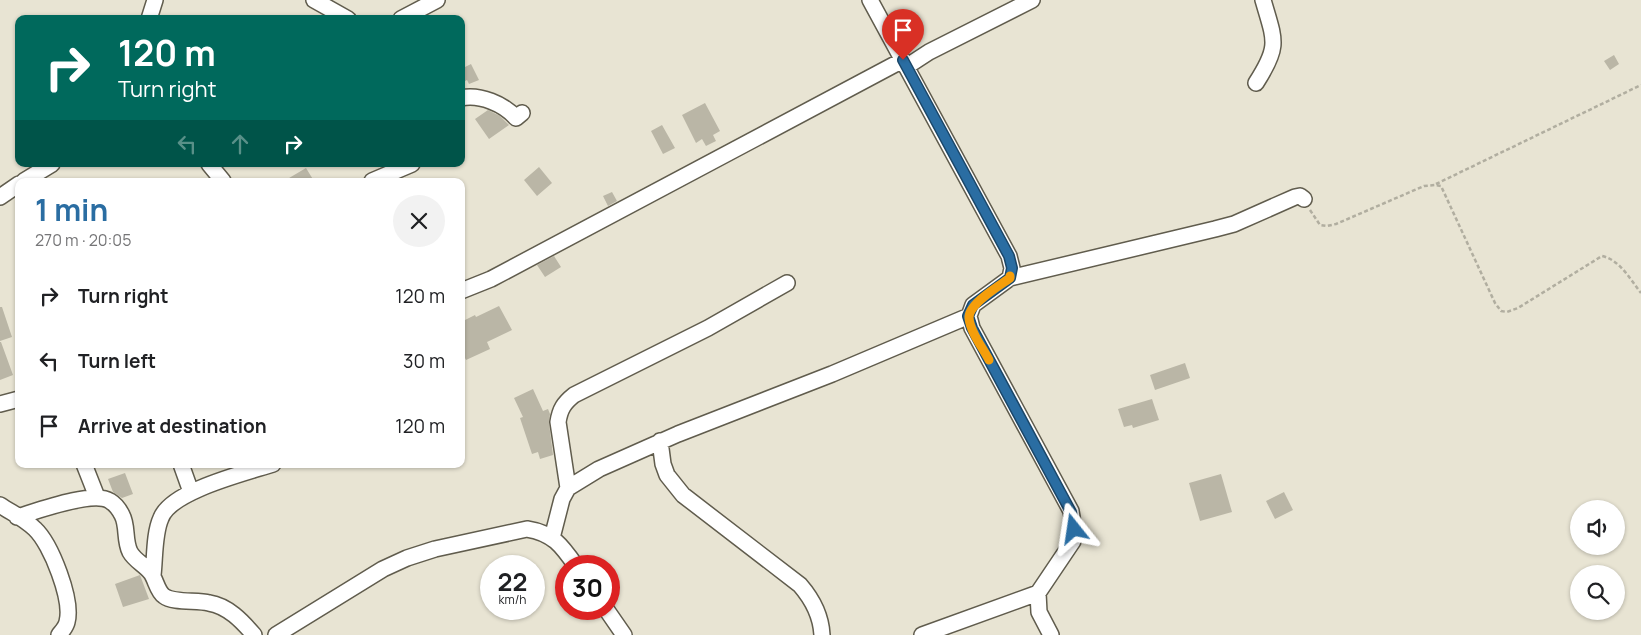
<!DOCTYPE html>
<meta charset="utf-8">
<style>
:root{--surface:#fff;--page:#f2f2f2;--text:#202124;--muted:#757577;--accent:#2a6da2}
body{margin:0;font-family:Manrope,sans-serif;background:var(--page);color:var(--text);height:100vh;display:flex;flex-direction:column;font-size:19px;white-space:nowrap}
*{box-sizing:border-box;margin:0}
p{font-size:16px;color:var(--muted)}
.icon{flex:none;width:28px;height:28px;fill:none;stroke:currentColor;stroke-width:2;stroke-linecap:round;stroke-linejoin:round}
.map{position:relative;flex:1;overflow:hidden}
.details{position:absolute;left:15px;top:178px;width:450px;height:290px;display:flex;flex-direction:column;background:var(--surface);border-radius:10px;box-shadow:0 1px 4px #0004}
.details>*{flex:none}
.top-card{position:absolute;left:15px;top:15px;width:450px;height:152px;border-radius:10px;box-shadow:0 1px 4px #0004;background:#00695c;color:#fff;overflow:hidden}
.fabs{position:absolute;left:1570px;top:500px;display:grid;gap:10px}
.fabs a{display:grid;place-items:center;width:55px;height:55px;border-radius:50%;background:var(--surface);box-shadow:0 1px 4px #0004;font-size:25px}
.speed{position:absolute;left:480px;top:555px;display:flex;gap:10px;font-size:25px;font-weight:700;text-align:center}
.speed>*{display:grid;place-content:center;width:65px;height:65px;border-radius:50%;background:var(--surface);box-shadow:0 1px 4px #0004;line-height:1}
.speed small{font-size:12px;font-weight:400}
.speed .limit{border:8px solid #d22;background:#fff;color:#111}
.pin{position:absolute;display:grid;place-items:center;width:42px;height:42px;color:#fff;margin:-51px -21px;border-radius:50% 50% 50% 0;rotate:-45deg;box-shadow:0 0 5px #0007}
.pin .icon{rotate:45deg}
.me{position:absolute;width:55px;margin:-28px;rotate:345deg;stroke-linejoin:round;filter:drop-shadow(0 0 4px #0008)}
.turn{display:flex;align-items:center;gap:18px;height:105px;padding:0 20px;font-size:22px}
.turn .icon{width:65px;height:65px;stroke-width:2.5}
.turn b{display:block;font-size:35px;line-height:42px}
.lanes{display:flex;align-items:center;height:48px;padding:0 20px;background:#0003;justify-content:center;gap:25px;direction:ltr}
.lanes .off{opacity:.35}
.round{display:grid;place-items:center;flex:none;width:52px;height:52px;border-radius:26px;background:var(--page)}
.head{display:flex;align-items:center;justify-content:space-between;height:85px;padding:0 20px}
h1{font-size:30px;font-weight:700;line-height:38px;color:var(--accent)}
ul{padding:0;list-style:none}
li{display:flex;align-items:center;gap:15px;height:65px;padding:0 20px}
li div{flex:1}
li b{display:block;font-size:19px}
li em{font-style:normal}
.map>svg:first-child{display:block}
.building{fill:#bab6a6}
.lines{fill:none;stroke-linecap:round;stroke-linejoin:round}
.street-casing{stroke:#605c4d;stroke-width:18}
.path{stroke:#b1aea0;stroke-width:2.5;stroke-dasharray:4 2.5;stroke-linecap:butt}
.street{stroke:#fff;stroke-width:15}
.route-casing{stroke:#1b4769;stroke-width:12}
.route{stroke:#2a6da2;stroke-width:9}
.slow{stroke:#f59e0b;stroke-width:9}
</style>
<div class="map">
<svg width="1641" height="635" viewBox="0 0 1641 635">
<rect width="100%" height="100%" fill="#e8e4d3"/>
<path class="building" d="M1614 55 1619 64 1610 70 1604 61Z
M471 64 479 80 469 84 467 80 461 83V69Z
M705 103 720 131 713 135 716 141 706 146 702 139 696 143 682 115Z
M488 110 500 116 509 125 489 139 475 119Z
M662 125 675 148 663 154 651 131Z
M539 167 552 183 537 196 524 180Z
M306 168 314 181H284Z
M612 192 617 201 608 206 603 196Z
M554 256 561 267 545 277 537 265Z
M499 306 512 330 487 342 490 349 466 360 461 350V322L475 315 476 317Z
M0 307H2L12 337 0 341Z
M0 342H1L13 375 0 380Z
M1185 363 1190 378 1155 390 1150 375Z
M533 389 543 411 548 409 550 414 549 423 553 455 540 459 538 452 532 454 520 418 523 417 514 398Z
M1152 399 1159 420 1133 428 1132 425 1124 427 1118 409Z
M125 473 133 494 122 498 113 492 108 479Z
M1221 474 1232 512 1200 521 1189 483Z
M1284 492 1293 510 1275 519 1266 501Z
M140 575 149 599 123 607 115 584Z"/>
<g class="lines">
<defs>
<path id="street" d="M314 0 348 19
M870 0 1009 256 1012 268 1010 278 973 305 969 316 972 328 1071 511 1074 529 1073 541 1038 593 1039 612 1051 635
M149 19 155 0
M401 19 437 0
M906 67 929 52 1032 0
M1256 83C1280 46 1275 41 1263 0
M461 98C480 94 504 104 516 118L522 113
M209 164 223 181
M24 181 52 164
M372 181 412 164
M0 197 19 184
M1010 278 1215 229 1234 224 1295 197 1300 196 1304 199
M461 291 491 279 903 60
M0 404 19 399
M660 441 663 464 667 475 683 495 800 585C813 600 821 615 822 635
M84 464 97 497
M181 464 191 492
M568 488 558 422C560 409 564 403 574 395L708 328 787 283
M0 505C12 513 25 519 35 529 51 544 73 600 67 622 66 627 62 631 59 635
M17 517C37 511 93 490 110 501 115 504 119 509 122 515 128 526 124 540 130 552 135 561 145 565 151 573 156 580 157 591 164 596 173 603 197 600 209 603 228 606 242 621 254 635
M552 538 562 499 568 488 599 469 678 434 832 374 969 316
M153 575C155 558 154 533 161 518 171 491 245 473 273 464
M606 609 624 635
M276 635 383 569 407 558 435 549 527 529C553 533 562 546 576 566
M922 635 1038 593"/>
</defs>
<use href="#street" class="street-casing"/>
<path class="path" d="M1436 184 1641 85
M1310 210 1320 225 1327 226 1336 224 1424 186 1435 185 1441 186 1495 303 1501 311 1507 312 1518 308 1602 256C1620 260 1630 279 1641 293"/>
<use href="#street" class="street"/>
</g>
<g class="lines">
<defs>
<path id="route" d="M903 60 1009 256 1012 268 1010 278 973 305 968 316 972 328 1071 512 1074 529"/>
</defs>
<use href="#route" class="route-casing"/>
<use href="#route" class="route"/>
<path class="slow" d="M989 360C983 348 970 332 969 318 968 304 999 286 1010 278V276"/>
</g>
</svg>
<div class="fabs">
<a><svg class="icon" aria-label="sound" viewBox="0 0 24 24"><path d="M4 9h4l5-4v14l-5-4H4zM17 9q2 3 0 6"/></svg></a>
<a><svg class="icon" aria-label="search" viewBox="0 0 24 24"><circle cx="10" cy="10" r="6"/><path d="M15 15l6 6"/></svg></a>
</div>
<div class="speed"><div>22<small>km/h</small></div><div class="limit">30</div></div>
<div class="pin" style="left:903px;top:60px;background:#d93025"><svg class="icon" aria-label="arrive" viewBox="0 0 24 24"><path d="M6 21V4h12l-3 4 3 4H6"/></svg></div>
<svg class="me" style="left:1074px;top:529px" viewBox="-20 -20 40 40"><path d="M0-17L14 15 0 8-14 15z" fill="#2a6da2" stroke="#fff" stroke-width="4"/></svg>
<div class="top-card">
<div class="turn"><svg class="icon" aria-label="right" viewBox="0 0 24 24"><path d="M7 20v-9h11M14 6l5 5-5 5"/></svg><div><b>120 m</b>Turn right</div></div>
<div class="lanes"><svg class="icon off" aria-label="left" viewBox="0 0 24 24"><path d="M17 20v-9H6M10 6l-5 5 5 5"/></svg><svg class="icon off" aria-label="ahead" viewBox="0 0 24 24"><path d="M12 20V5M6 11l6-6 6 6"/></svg><svg class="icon" aria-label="right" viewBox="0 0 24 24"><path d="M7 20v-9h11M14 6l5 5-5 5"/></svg></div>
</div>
<section class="details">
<div class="head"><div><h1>1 min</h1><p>270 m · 20:05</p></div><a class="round"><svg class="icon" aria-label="close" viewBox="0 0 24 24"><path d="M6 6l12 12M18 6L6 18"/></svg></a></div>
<ul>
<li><svg class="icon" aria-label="right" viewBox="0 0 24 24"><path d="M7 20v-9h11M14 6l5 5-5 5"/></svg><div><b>Turn right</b></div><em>120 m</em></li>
<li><svg class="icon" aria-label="left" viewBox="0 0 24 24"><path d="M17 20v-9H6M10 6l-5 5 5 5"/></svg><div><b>Turn left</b></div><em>30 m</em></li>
<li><svg class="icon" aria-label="arrive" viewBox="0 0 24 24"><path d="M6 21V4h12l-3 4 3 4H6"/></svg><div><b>Arrive at destination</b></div><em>120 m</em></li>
</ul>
</section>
</div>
